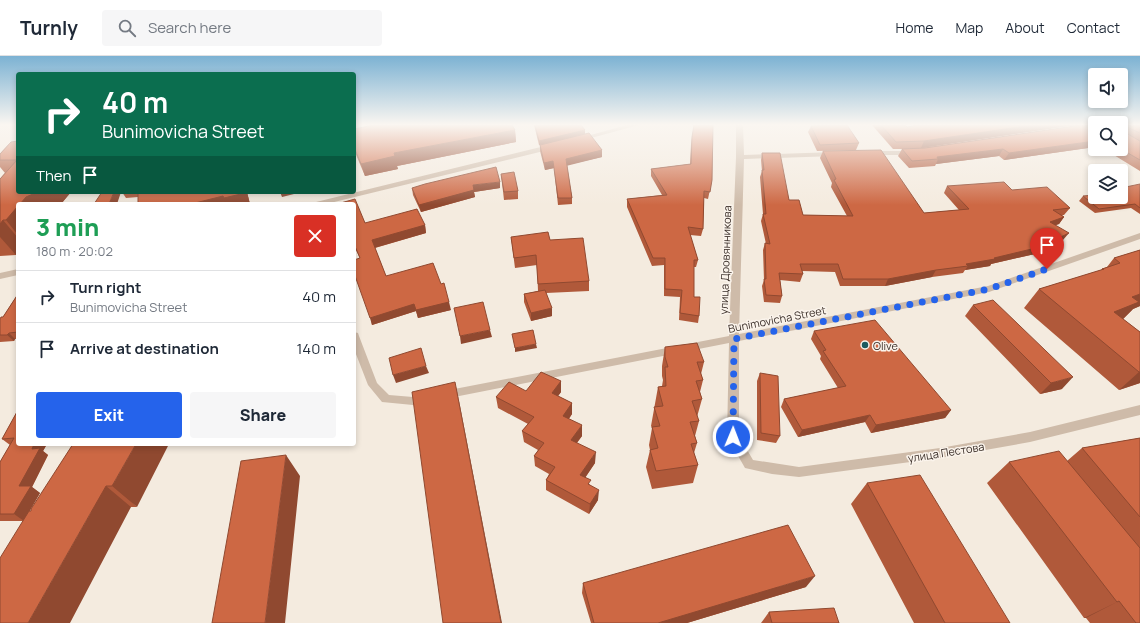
<!DOCTYPE html>
<meta charset="utf-8">
<style>
:root{--surface:#fff;--page:#f6f6f7;--text:#1f2937;--muted:#747a83;--line:#e0e1e3;--accent:#2563eb}
body{margin:0;font-family:Manrope,sans-serif;background:var(--page);color:var(--text);height:100vh;display:flex;flex-direction:column;font-size:15px;white-space:nowrap}
*{box-sizing:border-box;margin:0}
p{font-size:13px;color:var(--muted)}
.icon{flex:none;width:22px;height:22px;fill:none;stroke:currentColor;stroke-width:2;stroke-linecap:round;stroke-linejoin:round}
.map{position:relative;flex:1;overflow:hidden}
.side{position:absolute;left:16px;top:146px;width:340px;height:244px;display:flex;flex-direction:column;background:var(--surface);border-radius:4px;box-shadow:0 2px 6px #0003}
.side>*{flex:none}
.hud{position:absolute;left:16px;top:16px;width:340px;height:122px;border-radius:4px;box-shadow:0 2px 6px #0003;background:#0b6e4f;color:#fff;overflow:hidden}
.controls{position:absolute;left:1088px;top:12px;display:grid;gap:8px}
.controls a{display:grid;place-items:center;width:40px;height:40px;border-radius:4px;background:var(--surface);box-shadow:0 2px 6px #0003;font-size:20px}
.pin{position:absolute;display:grid;place-items:center;width:34px;height:34px;color:#fff;margin:-41px -17px;border-radius:50% 50% 50% 0;rotate:-45deg;box-shadow:0 0 4px #0007}
.pin .icon{rotate:45deg}
.me{position:absolute;width:44px;margin:-22px;rotate:1deg;stroke-linejoin:round;filter:drop-shadow(0 0 3px #0008)}
.turn{display:flex;align-items:center;gap:14px;height:84px;padding:0 20px;font-size:18px}
.turn .icon{width:52px;height:52px;stroke-width:2.5}
.turn b{display:block;font-size:28px;line-height:34px}
.then{display:flex;align-items:center;height:38px;padding:0 20px;background:#0003;gap:8px;font-size:15px}
.round{display:grid;place-items:center;flex:none;width:42px;height:42px;border-radius:4px;background:var(--page)}
.head{display:flex;align-items:center;justify-content:space-between;height:68px;padding:0 20px}
h1{font-size:24px;font-weight:800;line-height:30px;color:#1e9e55}
.action{display:flex;gap:8px;margin-top:auto;padding:8px 20px}
.action a{flex:1;height:46px;border-radius:4px;background:var(--accent);color:#fff;font-size:16px;font-weight:800;line-height:46px;text-align:center}
.action a+a{background:var(--page);color:var(--text)}
ul{padding:0;list-style:none}
li{display:flex;align-items:center;gap:12px;height:52px;padding:0 20px;border-top:1px solid var(--line)}
li div{flex:1}
li b{display:block;font-size:15px}
li em{font-style:normal}
header{display:flex;align-items:center;gap:24px;box-sizing:border-box;height:56px;padding:0 20px;background:var(--surface);border-bottom:1px solid var(--line)}
header strong{font-size:19px}
nav{display:flex;gap:22px;margin-inline-start:auto;font-size:14px}
.search{width:280px;height:36px;background:var(--page);display:flex;align-items:center;gap:10px;box-sizing:border-box;padding:0 14px;border-radius:4px;color:var(--muted);font-size:15px}
.map>svg:first-child{display:block}
.lines{fill:none;stroke-linecap:round;stroke-linejoin:round}
.minor{fill:#cebba9;fill-rule:evenodd}
.tertiary{fill:#cebba9;fill-rule:evenodd}
.wall{fill:#b0593a}
.shaded-wall{fill:#904930}
.building{fill:#cd6844;stroke:#904930}
.route{stroke:#2563eb;stroke-width:7;stroke-dasharray:0 12.6}
.poi-dot{fill:#1c5a5f;stroke:#fbf4ec;stroke-width:1.5}
.labels{text-anchor:middle;dominant-baseline:central;stroke-width:3;stroke-linejoin:round;paint-order:stroke}
.street-label{font-size:11px;fill:#3b2f29;stroke:#fbf4ec}
.poi-label{font-size:11px;fill:#3b2f29;stroke:#fbf4ec;text-anchor:start}
</style>
<header>
<strong>Turnly</strong>
<div class="search"><svg class="icon" aria-label="search" viewBox="0 0 24 24"><circle cx="10" cy="10" r="6"/><path d="M15 15l6 6"/></svg>Search here</div>
<nav><a>Home</a><a>Map</a><a>About</a><a>Contact</a></nav>
</header>
<div class="map">
<svg width="1140" height="567" viewBox="0 0 1140 567">
<rect width="100%" height="100%" fill="#f4ebdf"/>
<g class="lines">
<path class="minor" d="M736 69H743L744 99 835 96 839 98 835 100 744 103 739 278 988 230 1140 177V183L989 236 739 285V380L753 404 799 411 940 392 1030 376 1140 349V359L1030 386 940 402 799 421 772 418 745 412 729 384 727 381 729 287 444 343 440 342 439 339 440 336 444 335 729 280 736 101Z
M868 95H913L917 97 913 99H868Z
M354 276 358 277 359 280 377 327 389 339 413 341 426 338 430 339 431 342 430 345 413 349 382 346 368 329 354 293Z"/>
<path class="tertiary" d="M627 69H639L580 85 576 83Z
M553 88 557 90 556 92 326 148H312L316 146Z
M18 213V219L0 223V217Z"/>
</g>
<path class="wall" d="M534 69H581L585 78 602 94V101L567 109 572 142V148L558 149 554 112 545 114 540 95V89H539Z
M694 69 712 124 708 143 704 142 703 173 701 180 690 179 698 204 696 211H694V241L699 260 698 267 679 264 680 241 664 240V209L652 210 627 151V143L662 139 651 120V113L690 108 691 88Z
M872 69H905L907 71 1075 69 922 92 1095 69V91L1004 104 999 100 936 108 935 110 909 112 898 100 902 93H893Z
M1121 69H1140V115L1104 93H1121Z
M811 70 859 87 856 94 817 95 808 76Z
M354 73 515 74 516 86 397 110 398 113 365 120 354 94Z
M11 86 71 136 61 148H18V197L16 199 0 200V123L5 117 0 111V98Z
M823 95 924 157 959 154 944 137 947 130 1012 134 1070 152 1064 159H1062L1064 161 1059 168 1055 169 1063 184 1035 198 991 208 990 210 965 214 963 217 932 221 885 230H840L835 216 802 215 803 218 800 226 780 224 782 240 780 247 764 246 762 230 764 224 763 194 765 187 766 188 761 165 763 158 760 121 762 115 761 104 762 97 789 144 803 159 847 160 831 131 832 127 820 102Z
M501 118 518 135V143L504 144Z
M1140 128V158L1131 152 1095 157 1079 145 1083 140 1121 141Z
M412 132H500L474 136 475 141 421 156 413 139Z
M122 136H247L250 148H138V141L126 142Z
M354 148 365 167 425 169 426 177 375 192 386 220 451 254 418 262 416 255 372 269 360 202 354 190Z
M511 181 550 184 589 225V235L546 237 552 260 531 265 524 246V238L538 235 537 209 515 212Z
M1140 194V250L1133 253 1123 263 1140 276V327L1119 334 1024 252 1039 233 1101 214 1102 213 1107 211 1114 202Z
M18 238V283H15L14 285 0 286V263L3 261Z
M973 249 1062 333 1040 338 965 260Z
M814 275 951 354 945 362 871 377 865 366 798 381 781 351 784 343 838 332 820 303 821 300 811 283Z
M665 291 704 306 701 318 703 324 700 336 702 343 697 361 699 365 695 380 697 387 694 397 698 409 693 427 652 433 646 411 650 394 649 389 652 372 651 370 658 331 662 330 663 324 662 320V310Z
M760 317 780 380 776 387 757 384V325Z
M561 325V336L558 340 572 347V358L569 363 582 380 577 387 595 407 585 422 590 429 598 444 589 458 546 434V424L549 418 535 410 534 400 538 394 524 386 522 375 528 368 498 352 496 341 526 335Z
M18 354V388H47L43 395 48 399 32 431 40 437 25 462 31 455 73 388 137 451H131L24 465H0V406L10 389 2 383Z
M1140 382V567H1090L1086 562H1084L987 427 1009 406 1067 405 1082 392Z
M867 427 1010 567H914L851 448Z
M583 527 806 531 687 567H591L582 537Z
M769 556 839 567H761Z"/>
<path class="shaded-wall" d="M1032 69H1075L921 92 924 85Z
M515 74 516 86 397 110 398 113 365 120 361 108 394 97Z
M585 74V78L539 89V85Z
M1095 85V91L1004 104 1009 97Z
M1003 93 999 100 936 108 938 103 937 101Z
M602 94V101L566 110V103Z
M553 105 554 112 545 114 544 107Z
M500 126V132L474 136 475 141 421 156 419 149 473 129Z
M34 136H71L61 148H20L26 141Z
M114 136H121L117 148H109Z
M245 136H247L250 148H191L223 140Z
M280 136H302L282 141Z
M18 150V179L6 164Z
M1064 161 1059 168 1045 173 1050 166Z
M3 164 18 182V197L16 199 0 181V168Z
M425 169 426 177 374 192 372 184Z
M1069 177 1063 184 1035 198 991 208 990 210 965 214 968 210 966 208 994 202Z
M936 214 932 221 885 230 888 223Z
M1140 238V250L1133 253 1121 265 1114 256 1132 241Z
M449 246 451 254 418 262 416 255 372 269 370 262 414 248Z
M552 252V260L531 265V257Z
M490 274 492 281 461 288 460 280Z
M9 277 15 283 14 285 7 279Z
M536 288 537 292 515 296V292Z
M426 310 429 317 396 327 393 319Z
M1139 316H1140V327L1119 334Z
M1073 321 1062 333 1040 338 1051 327Z
M561 325V336L552 348V337Z
M455 326 460 350 502 567H501Z
M572 347V358L563 370V360Z
M951 354 945 362 871 377 876 369Z
M870 359 865 366 798 381 802 374Z
M582 369V380L571 394V384Z
M34 388H47L43 395 48 399 32 431 40 437 24 465 14 458 19 430 32 393Z
M136 388H169L137 451 112 430Z
M596 396 595 407 580 429V419Z
M286 399 300 420 285 567H265Z
M106 430 131 451 70 567H28Z
M599 434 598 444 589 458 590 448Z
M815 520 806 531 687 567H658Z
M1119 545 1086 562H1084L1117 546Z"/>
<path class="building" d="M374 69H512L515 74 394 97 395 100 361 108 354 91V73Z
M535 69H581L585 74 539 85Z
M694 69H713L712 124 710 136 704 135 703 173 688 171 698 204H694V241H700L699 260 680 257 682 234 665 233V202H653L627 143 667 139 651 113 691 108 692 81Z
M847 69 859 87 820 89 811 70Z
M881 69H905L907 71 918 69H1032L924 85 896 86Z
M1081 69H1095V85L1009 97 1003 93 937 101 938 103 912 105 902 93 925 92Z
M1121 69H1140V77L1125 70 1126 77 1140 85V104L1121 93Z
M589 77 602 94 566 103 572 142H558L553 105 544 107 540 89Z
M18 85V136H34L33 138 26 141 20 148H18V150L6 164H3L0 168V123L17 104H0V98L11 86Z
M881 94 924 157 969 153 947 130 1004 126 1012 134 1047 131 1070 152 1053 154 1064 161 1050 166 1069 177 1040 191 994 202 995 203 966 208 968 210 936 214 888 223H843L838 208H800L803 218 779 217 782 240 766 239 764 223H766L765 187 770 188 763 158H766L762 114H764L762 97H780L789 144H799L803 159 853 160 834 124 836 123 823 95Z
M496 111 500 126 473 129 474 134 419 149 412 132 425 128Z
M514 116 518 135 504 136 501 118Z
M1140 128V152L1135 148 1099 153 1083 140 1095 139V141H1121V132Z
M102 136H114L109 148H94Z
M138 136H245V137L224 142 223 140 191 148H138Z
M355 143 365 167 417 153 425 169 372 184 386 220 433 207 441 228 444 227 449 246 416 254 414 248 370 262 354 217V204L360 202 354 188V148H337Z
M548 176 550 184 583 182 589 225 538 228 536 199 514 202 511 181Z
M1140 194V238L1132 241 1139 246 1114 256 1140 276V316H1139L1039 233 1104 213H1102L1120 207 1114 202Z
M545 234 552 252 531 257 524 238Z
M18 238V276L9 277 7 279H0V263L1 261H3Z
M993 244 1073 321 1051 327 973 249Z
M483 246 490 274 460 280 454 252Z
M875 264 951 354 876 369 870 359 802 374 784 343 846 330 823 295 826 294 814 275Z
M533 274 536 288 515 292 512 278Z
M697 287 704 306H697L703 324 696 325 702 343 692 345 699 365 690 366 697 387 691 388 698 409 656 415 650 394 658 392 652 371 660 370 654 351 663 350 658 331 666 330 665 311H668L665 301V291Z
M421 292 426 310 393 319 389 302Z
M541 316 561 325 552 337 572 347 563 360 582 369 571 384 596 396 580 419 591 424 588 428 599 434 590 448 546 424 555 411 534 400 544 387 522 375 534 361 496 341 509 326 526 335Z
M760 317 778 320 780 380 761 377Z
M455 326 501 567H443L412 336Z
M18 354V388H34L32 393 40 392 19 430H31L14 458H0V406L14 382 2 383Z
M1140 382V461L1082 392Z
M73 388H136L112 430H106L28 567H0V502L29 455H31V453Z
M1059 395 1140 492V567H1136L1119 545 1117 546 1009 406Z
M286 399 265 567H212L241 405Z
M920 419 1010 567H945L867 427Z
M788 469 815 520 658 567H594L583 527Z
M834 552 839 567H772L769 556Z"/>
<linearGradient id="sky" x2="0" y2="1"><stop stop-color="#7cb2d3"/><stop offset="0.46" stop-color="#faf6f1"/><stop offset="1" stop-color="#faf6f1" stop-opacity="0"/></linearGradient>
<rect width="1140" height="149" fill="url(#sky)"/>
<g class="lines">
<path class="route" d="M733 381 734 283 989 233 1047 213"/>
</g>
<circle class="poi-dot" cx="865" cy="289" r="4"/>
<g class="labels">
<g class="street-label">
<text transform="translate(725 204) rotate(-88)">улица Дровянникова</text>
<text transform="translate(777 263) rotate(-11)">Bunimovicha Street</text>
<text transform="translate(946 396) rotate(-9)">улица Пестова</text>
</g>
<g class="poi-label">
<text x="873" y="289">Olive</text>
</g>
</g>
</svg>
<div class="controls">
<a><svg class="icon" aria-label="sound" viewBox="0 0 24 24"><path d="M4 9h4l5-4v14l-5-4H4zM17 9q2 3 0 6"/></svg></a>
<a><svg class="icon" aria-label="search" viewBox="0 0 24 24"><circle cx="10" cy="10" r="6"/><path d="M15 15l6 6"/></svg></a>
<a><svg class="icon" aria-label="layers" viewBox="0 0 24 24"><path d="M12 4l9 5-9 5-9-5zM3 14l9 5 9-5"/></svg></a>
</div>
<div class="pin" style="left:1047px;top:213px;background:#d93025"><svg class="icon" aria-label="arrive" viewBox="0 0 24 24"><path d="M6 21V4h12l-3 4 3 4H6"/></svg></div>
<svg class="me" style="left:733px;top:381px" viewBox="-20 -20 40 40"><circle r="17" fill="#2563eb" stroke="#fff" stroke-width="3"/><path d="M0-11L8 9 0 5-8 9z" fill="#fff"/></svg>
<div class="hud">
<div class="turn"><svg class="icon" aria-label="right" viewBox="0 0 24 24"><path d="M7 20v-9h11M14 6l5 5-5 5"/></svg><div><b>40 m</b>Bunimovicha Street</div></div>
<div class="then">Then<svg class="icon" aria-label="arrive" viewBox="0 0 24 24"><path d="M6 21V4h12l-3 4 3 4H6"/></svg></div>
</div>
<section class="side">
<div class="head"><div><h1>3 min</h1><p>180 m · 20:02</p></div><a class="round" style="background:#d93025;color:#fff"><svg class="icon" aria-label="close" viewBox="0 0 24 24"><path d="M6 6l12 12M18 6L6 18"/></svg></a></div>
<ul>
<li><svg class="icon" aria-label="right" viewBox="0 0 24 24"><path d="M7 20v-9h11M14 6l5 5-5 5"/></svg><div><b>Turn right</b><p>Bunimovicha Street</p></div><em>40 m</em></li>
<li><svg class="icon" aria-label="arrive" viewBox="0 0 24 24"><path d="M6 21V4h12l-3 4 3 4H6"/></svg><div><b>Arrive at destination</b></div><em>140 m</em></li>
</ul>
<div class="action"><a>Exit</a><a>Share</a></div>
</section>
</div>
